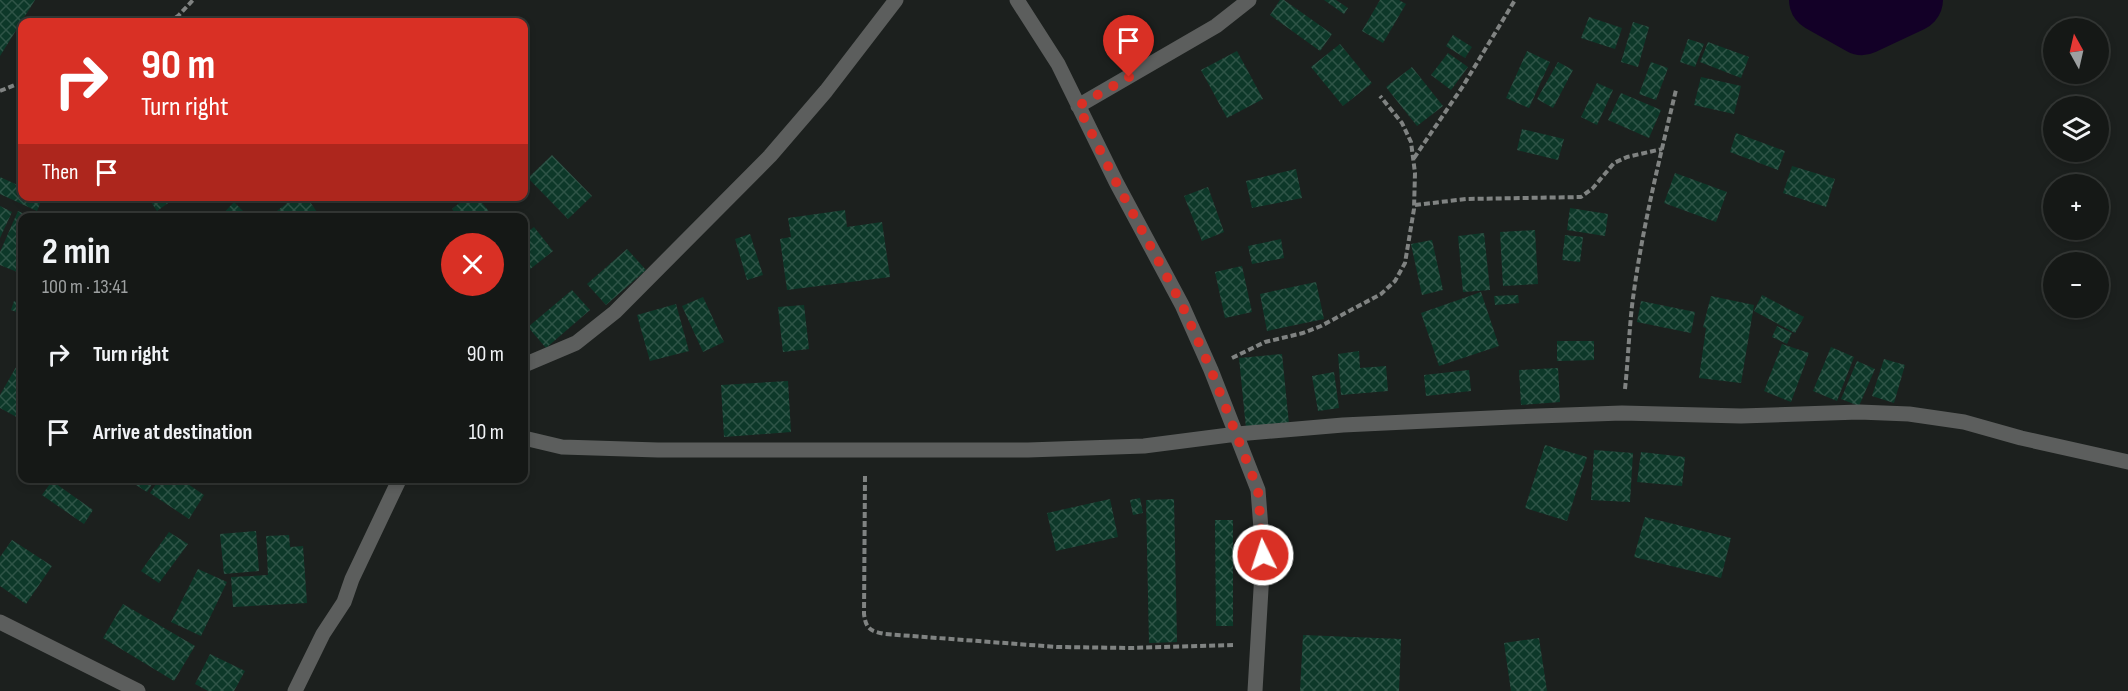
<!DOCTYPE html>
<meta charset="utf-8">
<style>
:root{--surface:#151816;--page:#1e211f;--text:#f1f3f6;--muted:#9da0a1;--line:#343735}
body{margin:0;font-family:"Sofia Sans Condensed",sans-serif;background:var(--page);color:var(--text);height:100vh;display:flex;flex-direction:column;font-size:22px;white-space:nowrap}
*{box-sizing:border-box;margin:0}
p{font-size:20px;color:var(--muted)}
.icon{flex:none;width:33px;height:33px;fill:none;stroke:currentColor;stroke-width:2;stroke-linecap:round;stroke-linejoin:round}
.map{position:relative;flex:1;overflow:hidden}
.side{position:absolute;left:18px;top:213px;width:510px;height:270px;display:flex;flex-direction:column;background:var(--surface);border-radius:12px;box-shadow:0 3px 9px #0003,0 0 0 2px var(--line)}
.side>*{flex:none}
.hud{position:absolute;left:18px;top:18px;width:510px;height:183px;border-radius:12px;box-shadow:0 3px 9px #0003,0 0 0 2px var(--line);background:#d93025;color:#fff;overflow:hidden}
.needle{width:39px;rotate:352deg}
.buttons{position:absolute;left:2043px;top:18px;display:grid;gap:12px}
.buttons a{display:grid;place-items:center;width:66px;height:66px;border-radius:50%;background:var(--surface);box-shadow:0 3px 9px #0003,0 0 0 2px var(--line);font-size:30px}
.pin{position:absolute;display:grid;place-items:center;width:51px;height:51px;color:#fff;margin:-62px -26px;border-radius:50% 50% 50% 0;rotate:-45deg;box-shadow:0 0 6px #0007}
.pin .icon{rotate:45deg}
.me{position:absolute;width:66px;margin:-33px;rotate:356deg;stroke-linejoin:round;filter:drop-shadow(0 0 4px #0008)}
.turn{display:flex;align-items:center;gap:21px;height:126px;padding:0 24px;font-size:27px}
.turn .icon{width:78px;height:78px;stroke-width:2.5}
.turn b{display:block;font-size:42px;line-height:51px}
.then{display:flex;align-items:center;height:57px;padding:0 24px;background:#0003;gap:12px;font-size:22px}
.round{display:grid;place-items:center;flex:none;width:63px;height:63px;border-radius:32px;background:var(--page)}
.summary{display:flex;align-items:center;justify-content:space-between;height:102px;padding:0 24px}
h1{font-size:36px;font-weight:700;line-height:45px}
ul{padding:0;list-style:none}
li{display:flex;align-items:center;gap:18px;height:78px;padding:0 24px}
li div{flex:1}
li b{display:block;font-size:22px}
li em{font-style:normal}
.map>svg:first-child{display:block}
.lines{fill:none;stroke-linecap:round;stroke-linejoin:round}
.river{stroke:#130027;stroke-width:64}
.building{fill:url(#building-cross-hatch)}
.path{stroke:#808382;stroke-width:4;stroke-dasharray:6 3;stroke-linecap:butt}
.minor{stroke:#5c5e5d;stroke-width:15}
.route{stroke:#d93025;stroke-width:10;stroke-dasharray:0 18}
</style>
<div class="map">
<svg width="2128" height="691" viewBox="0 0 2128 691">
<defs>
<pattern id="building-cross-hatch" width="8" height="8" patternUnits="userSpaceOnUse" patternTransform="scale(1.5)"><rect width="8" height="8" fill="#0d3829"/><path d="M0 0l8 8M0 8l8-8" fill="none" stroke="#2f5447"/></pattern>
</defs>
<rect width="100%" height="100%" fill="#1c201e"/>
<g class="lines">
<path class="river" d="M1821 0 1862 23 1911 0"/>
</g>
<path class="building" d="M0 0H35L0 56Z
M1280 0H1284L1332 34 1320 51 1270 15Z
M1324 0H1336L1348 8 1344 14Z
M1380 0H1399L1406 4 1383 43 1362 31Z
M1589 17 1622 28 1615 49 1581 38Z
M1633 22 1649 27 1638 67 1621 62Z
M1453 35 1472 47 1465 58 1446 46Z
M1688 39 1704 44 1695 67 1680 62Z
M1708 42 1749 57 1741 78 1700 62Z
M1340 44 1372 83 1343 106 1311 67Z
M1237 51 1263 99 1227 118 1201 70Z
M1527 51 1550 62 1529 108 1506 98Z
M1448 53 1468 67 1451 90 1431 75Z
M1558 62 1573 70 1553 108 1537 99Z
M1651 62 1668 68 1656 100 1639 94Z
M1412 67 1443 106 1417 126 1386 87Z
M1701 77 1741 86 1734 114 1694 105Z
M1597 83 1613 90 1597 125 1581 117Z
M1621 93 1661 110 1649 138 1608 120Z
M1522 129 1564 139 1558 160 1517 150Z
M1736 133 1785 151 1778 170 1730 152Z
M552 155 592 196 568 219 528 178Z
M1792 166 1835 179 1826 207 1783 193Z
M1296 169 1302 198 1252 208 1246 181Z
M1675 173 1727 192 1716 222 1664 203Z
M0 177 22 187V196H43L37 211 0 194Z
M1208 187 1224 232 1202 241 1184 196Z
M147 196H178L157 211Z
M296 196H306L321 218H268Z
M468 196H477L494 218H454L456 215 452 209Z
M234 202 250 218H219Z
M0 206 12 212 0 238Z
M1570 208 1608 214 1605 236 1567 230Z
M845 210 847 227 882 222 890 277 787 290 780 239 791 237 788 218Z
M18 211 33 218H22V274L0 265V252Z
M534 227 553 251 524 274V230L526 233Z
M1535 230 1538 284 1503 286 1500 232Z
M1484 233 1490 290 1463 292 1458 236Z
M750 234 763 275 747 280 735 239Z
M1565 235 1583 237 1580 262 1562 260Z
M1281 239 1284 258 1252 264 1248 246Z
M1432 240 1443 290 1422 295 1411 244Z
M627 249 646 270 606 305 587 284Z
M1242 266 1252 312 1225 318 1215 272Z
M1316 282 1324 319 1267 331 1260 294Z
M572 290 590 310 546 348 528 327Z
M1481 292 1499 346 1439 366 1421 313Z
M1518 295 1519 303 1495 305 1494 296Z
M1762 295 1804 317 1795 333 1754 311Z
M1711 296 1754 305 1741 383 1699 378 1706 328 1703 327Z
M703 297 724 342 703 352 682 306Z
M14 301 22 304V314L11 310Z
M1641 301 1695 312 1691 333 1637 322Z
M676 304 689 351 650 361 637 315Z
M804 305 809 349 783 352 778 307Z
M1777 326 1792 333 1787 344 1772 337Z
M1557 341H1594V360L1557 361Z
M1782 344 1809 353 1791 402 1764 391Z
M1831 347 1854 357 1837 401 1813 391Z
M1359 351 1360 368 1386 366 1388 391 1341 395 1338 354Z
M1282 354 1289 424 1246 428 1239 358Z
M1884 359 1905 365 1894 403 1872 396Z
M1857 361 1875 369 1859 406 1841 399Z
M19 362 22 364V420L0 408V395Z
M1558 368 1560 402 1521 405 1519 370Z
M1469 370 1471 391 1426 396 1424 375Z
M1334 372 1339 408 1318 411 1312 376Z
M788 381 791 432 724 437 721 385Z
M1545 445 1587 457 1567 521 1525 508Z
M1594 450 1633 453 1630 502 1591 500Z
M1641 452 1685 457 1682 486 1637 482Z
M125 478H156L147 492Z
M160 478H179L204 495 189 519 150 493Z
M52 481 93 510 84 524 42 495Z
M1140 498 1143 513 1133 515 1130 500Z
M1110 499 1118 537 1056 551 1047 513Z
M1174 499 1177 642 1149 643 1146 500Z
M1645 517 1731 538 1721 578 1634 557Z
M1215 520H1233V626H1216Z
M256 531 259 571 224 574 220 534Z
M169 532 188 544 159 583 141 571Z
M289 535 290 547 303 546 307 603 233 607 231 577 268 575 266 536Z
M12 540 52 566 26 604 0 586V557Z
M198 569 227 582 201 636 171 622Z
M123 604 195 646 174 681 103 638Z
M1303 635 1401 639 1399 691H1300Z
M1539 638 1547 691H1511L1504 643Z
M210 654 245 671 234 691H208L195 684Z"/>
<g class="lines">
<path class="path" d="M168 22 178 16 193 0
M0 91 22 82
M1414 158 1463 86 1515 0
M1415 205 1466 199 1581 197 1593 188 1614 163 1627 157 1662 149
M1232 358 1265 342 1303 333 1321 326 1381 294 1395 281 1405 263 1414 209 1415 173 1411 142 1402 123 1380 96
M1625 389C1628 361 1629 333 1632 306 1641 233 1659 161 1676 90
M865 476 864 614C866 629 870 631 885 634L1057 647 1130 648 1233 645"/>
<path class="minor" d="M1017 0 1058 64 1116 182 1182 305 1211 370 1258 490 1263 555 1255 691
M1078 106 1216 26 1249 0
M524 365 576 343 615 312 770 156 826 91 896 0
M524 438 562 447 658 450H1028L1144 446 1237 434 1343 425 1512 417 1622 413 1741 416 1859 412 1909 414 1964 422 2021 438 2128 462
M0 622 138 691
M295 691 323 634 344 602 352 579 400 478"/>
</g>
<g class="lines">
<path class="route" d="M1129 77 1078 106 1116 182 1182 305 1211 370 1258 490 1263 555"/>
</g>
</svg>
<div class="buttons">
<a><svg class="needle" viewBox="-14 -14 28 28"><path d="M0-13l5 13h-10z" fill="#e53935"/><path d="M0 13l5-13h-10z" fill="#9da0a1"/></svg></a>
<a><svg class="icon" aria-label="layers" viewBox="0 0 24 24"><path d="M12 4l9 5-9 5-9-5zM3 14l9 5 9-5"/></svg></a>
<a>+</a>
<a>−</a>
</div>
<div class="pin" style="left:1129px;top:77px;background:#d93025"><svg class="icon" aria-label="arrive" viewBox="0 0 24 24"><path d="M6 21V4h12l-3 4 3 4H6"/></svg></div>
<svg class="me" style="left:1263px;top:555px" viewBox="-20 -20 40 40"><circle r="17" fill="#d93025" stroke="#fff" stroke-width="3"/><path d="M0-11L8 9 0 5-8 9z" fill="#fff"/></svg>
<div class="hud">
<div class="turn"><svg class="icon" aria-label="right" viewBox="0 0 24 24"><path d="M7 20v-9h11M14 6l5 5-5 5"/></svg><div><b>90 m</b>Turn right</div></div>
<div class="then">Then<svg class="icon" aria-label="arrive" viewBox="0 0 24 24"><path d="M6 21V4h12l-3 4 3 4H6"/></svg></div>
</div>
<section class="side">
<div class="summary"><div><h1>2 min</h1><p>100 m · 13:41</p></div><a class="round" style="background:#d93025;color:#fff"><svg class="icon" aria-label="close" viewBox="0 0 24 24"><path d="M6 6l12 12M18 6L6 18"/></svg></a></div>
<ul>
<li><svg class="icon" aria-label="right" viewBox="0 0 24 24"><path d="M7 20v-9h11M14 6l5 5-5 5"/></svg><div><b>Turn right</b></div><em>90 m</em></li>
<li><svg class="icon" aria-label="arrive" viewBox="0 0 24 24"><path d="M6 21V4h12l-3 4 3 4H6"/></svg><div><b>Arrive at destination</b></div><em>10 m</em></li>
</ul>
</section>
</div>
